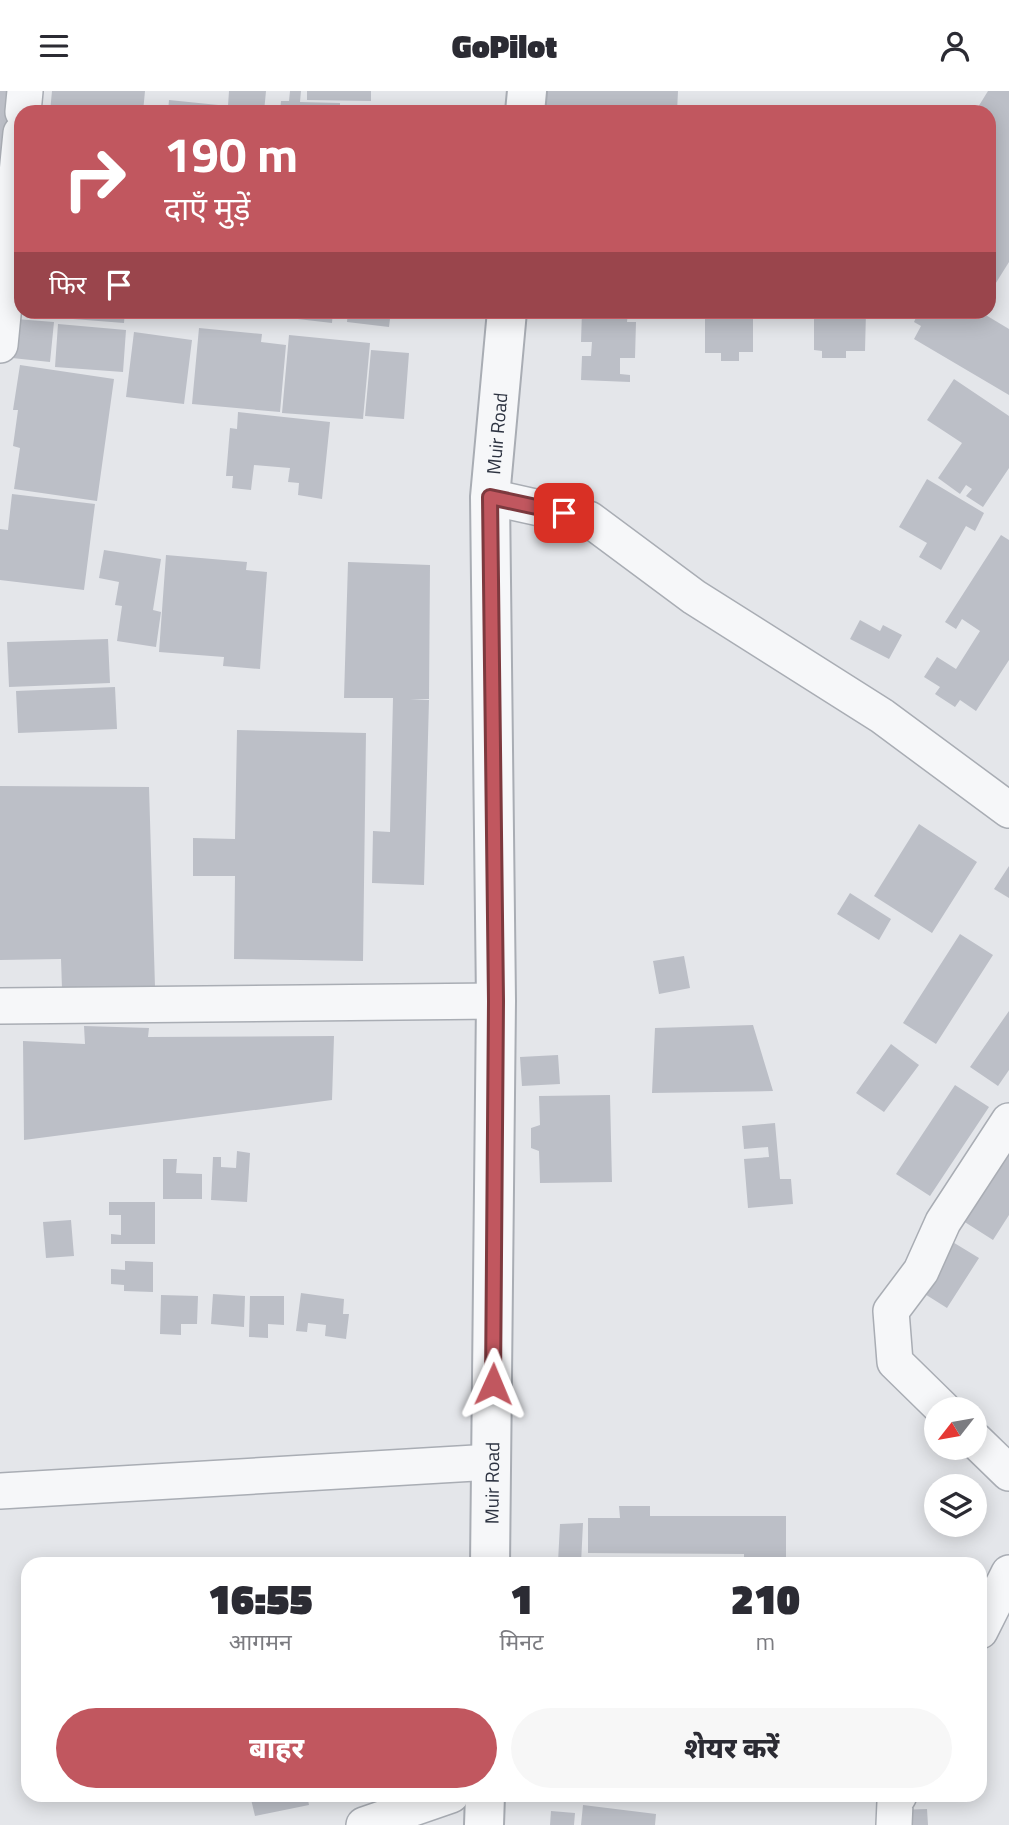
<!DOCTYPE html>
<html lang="hi">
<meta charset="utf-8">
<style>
:root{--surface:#fff;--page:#f7f7f7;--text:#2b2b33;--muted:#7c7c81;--accent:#c1575f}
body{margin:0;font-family:"Titillium Web","Noto Sans Devanagari",sans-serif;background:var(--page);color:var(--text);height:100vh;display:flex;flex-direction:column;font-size:26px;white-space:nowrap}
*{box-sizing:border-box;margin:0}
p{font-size:23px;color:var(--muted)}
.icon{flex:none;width:38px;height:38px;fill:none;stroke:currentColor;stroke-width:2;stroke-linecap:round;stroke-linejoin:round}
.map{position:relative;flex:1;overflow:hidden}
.side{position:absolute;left:21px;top:1466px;width:966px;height:245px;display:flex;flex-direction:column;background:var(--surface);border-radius:21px;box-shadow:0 4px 18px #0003}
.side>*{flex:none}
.top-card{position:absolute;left:14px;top:14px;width:982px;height:214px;border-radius:21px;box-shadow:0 4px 18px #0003;background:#c1575f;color:#fff;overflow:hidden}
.needle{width:46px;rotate:239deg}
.tools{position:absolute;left:924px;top:1306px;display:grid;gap:14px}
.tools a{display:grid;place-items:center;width:63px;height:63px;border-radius:50%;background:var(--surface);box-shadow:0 4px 18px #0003;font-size:35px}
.pin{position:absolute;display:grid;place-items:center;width:60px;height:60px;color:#fff;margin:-30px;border-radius:14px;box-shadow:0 4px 10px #0006}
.me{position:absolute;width:77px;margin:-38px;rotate:1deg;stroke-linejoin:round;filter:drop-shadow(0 0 5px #0008)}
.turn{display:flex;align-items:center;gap:24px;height:147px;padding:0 35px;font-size:32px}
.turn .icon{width:91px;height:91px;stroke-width:2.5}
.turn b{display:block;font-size:49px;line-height:60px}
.then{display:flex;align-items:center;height:66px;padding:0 35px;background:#0003;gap:14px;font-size:26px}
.eta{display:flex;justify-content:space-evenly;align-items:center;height:119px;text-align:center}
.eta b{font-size:42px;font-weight:800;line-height:49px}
.cta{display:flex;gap:14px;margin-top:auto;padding:14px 35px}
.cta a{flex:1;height:80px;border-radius:42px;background:var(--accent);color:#fff;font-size:28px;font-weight:800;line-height:80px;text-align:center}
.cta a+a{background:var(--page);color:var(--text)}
header{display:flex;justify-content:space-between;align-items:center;height:91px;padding:0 35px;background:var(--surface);font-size:32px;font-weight:800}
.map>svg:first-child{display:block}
.building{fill:#bcbfc7}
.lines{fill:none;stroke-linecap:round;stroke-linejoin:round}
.minor-casing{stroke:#a9adb4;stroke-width:38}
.tertiary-casing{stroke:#a9adb4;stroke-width:42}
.minor{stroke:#f6f7f9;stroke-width:35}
.tertiary{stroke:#f6f7f9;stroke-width:38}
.route-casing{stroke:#7d393e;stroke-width:18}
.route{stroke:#c1575f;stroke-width:12}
.labels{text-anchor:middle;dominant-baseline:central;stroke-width:5;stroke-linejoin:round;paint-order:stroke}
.street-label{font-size:19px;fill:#2d3341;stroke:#f3f5f8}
</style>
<header><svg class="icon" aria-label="menu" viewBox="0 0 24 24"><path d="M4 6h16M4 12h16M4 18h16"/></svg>GoPilot<svg class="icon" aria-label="person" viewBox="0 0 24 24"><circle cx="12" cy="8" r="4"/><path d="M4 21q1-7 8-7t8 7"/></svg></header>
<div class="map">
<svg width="1009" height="1734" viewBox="0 0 1009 1734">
<rect width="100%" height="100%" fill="#e4e6ea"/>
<path class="building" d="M0 0H14L0 85Z
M52 0H145L143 21H50Z
M229 0H266L264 21H168L169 9 228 15Z
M290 0H301L300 11 340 12V21H280L281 10H289Z
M307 0H371V10L307 9Z
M538 0H678L677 21H537Z
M988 0H1009V171L989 203V127L996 115 989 110V21H975Z
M35 220H125L124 232 35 225Z
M237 220H281L280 228 237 224Z
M290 220H333L332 232 289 227Z
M348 220H391L389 236 347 231Z
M582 220H628L627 231H636L635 267H620V283L630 284V291L581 289 582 265H591L592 251H581Z
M705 220H753V261H739V270H721V262H705Z
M773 220H799V228H773Z
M814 220H866L865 260H846V267H822V260L814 259Z
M919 220H979L1009 238V304L914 248 921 235 914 231Z
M16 228 54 231 50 271 12 267Z
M58 233 126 239 123 281 55 276Z
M199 237 262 243 261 251 286 254 280 321 192 313Z
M134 241 192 249 184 313 126 306Z
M289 244 370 252 363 328 282 322Z
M371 259 409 262 404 328 365 325Z
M20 274 114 288 97 410 14 398 20 357 13 355 18 319H13Z
M954 288 1009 325V377L983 416 966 405 972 398 966 394 960 403 938 387 962 352 927 329Z
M238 321 330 331 322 408 298 404 299 392 288 391 290 377 254 374 251 399 232 397 233 385H226L230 337 237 338Z
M927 388 984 422 975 440 966 435 941 479 919 466 927 452 899 436Z
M12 403 95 413 84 499 0 489V438L8 439Z
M1001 444 1009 449V569L976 620 960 609 955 616 935 603 940 596 924 586 937 566 956 578 980 540 962 528 956 538 945 531Z
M104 459 161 468 153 519 161 521 156 556 117 550 122 515 115 514 119 491 99 487Z
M166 464 247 471 246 479 267 481 260 578 223 575 224 566 159 561Z
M348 471 430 474 429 608 410 609H429L424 794 372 792 373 740 390 741 393 607H344Z
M860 529 880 540 883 534 902 544 889 568 850 548Z
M108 548 110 592 9 596 7 551Z
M115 596 117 638 18 642 16 600Z
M237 639 366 642 363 870 234 868 235 785H193V747L235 748Z
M0 695 149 696 155 896 62 898 61 868 0 869Z
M919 733 977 771 932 842 874 805Z
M1009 775V807L994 798Z
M850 802 891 828 879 849 837 823Z
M960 843 993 864 936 953 903 932Z
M684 865 690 897 659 903 653 870Z
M1009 920V979L998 995 970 976Z
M753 934 773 1000 652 1002 655 937Z
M84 935 149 937 148 946 334 945 332 1009 24 1049 23 950 85 953Z
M891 953 919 974 884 1021 856 1002Z
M558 964 560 993 522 995 520 966Z
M955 994 989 1016 930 1105 896 1083Z
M610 1004 612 1091 540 1092 539 1060 531 1057V1037L540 1034 539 1005Z
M775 1032 780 1088H791L793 1113 748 1117 744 1068 769 1066 768 1056 744 1058 742 1035Z
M1009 1053V1124L993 1149 960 1128Z
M237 1060 250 1062 247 1111 211 1109 213 1066H221V1076L236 1077Z
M163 1068H177L176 1082 202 1083V1108H163Z
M109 1111H155V1153H111V1143L121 1144V1124H109Z
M71 1129 74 1165 46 1167 43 1131Z
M951 1150 979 1167 947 1217 920 1200Z
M125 1170 153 1171V1201L124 1200V1194L111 1193V1178L125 1179Z
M301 1202 344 1208 343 1223H349L346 1248 325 1245 326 1234 308 1232 307 1241 296 1240Z
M213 1203 245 1205 244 1236 211 1233Z
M161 1204 198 1205 197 1233H181V1244L160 1243Z
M250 1205H284V1234L268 1233V1247L249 1246Z
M619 1415H650V1425H786V1474H744V1463L588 1462V1427H620Z
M583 1432 581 1473 558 1471 560 1433Z
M250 1704H307L309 1714 255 1725Z
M583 1714 656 1723 655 1734H581Z
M927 1718 928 1734H898L897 1719Z
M551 1720 575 1722 574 1734H550Z"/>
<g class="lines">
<defs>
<path id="minor" d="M23 21 25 0
M0 254 21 42
M490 406 589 428 694 506 882 625 1009 719
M0 915 496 910
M943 1318 895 1271 891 1220 921 1180 943 1131 1009 1030
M975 1349 1009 1382
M0 1400 492 1371
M980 1540 1009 1482
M364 1734 451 1704
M894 1734 895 1711 899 1704"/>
<g id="tertiary">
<path d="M525 21 527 0"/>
<path id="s1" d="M490 1474 496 910 490 406 507 220"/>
<path d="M484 1734 485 1704"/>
</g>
</defs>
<use href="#minor" class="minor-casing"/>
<use href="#tertiary" class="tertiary-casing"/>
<use href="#minor" class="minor"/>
<use href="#tertiary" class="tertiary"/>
</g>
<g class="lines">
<defs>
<path id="route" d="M493 1293 496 910 490 406 564 422"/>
</defs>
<use href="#route" class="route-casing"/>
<use href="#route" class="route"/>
</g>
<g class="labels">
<g class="street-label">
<text stroke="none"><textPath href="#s1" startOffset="1132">Muir Road</textPath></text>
<text stroke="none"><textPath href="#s1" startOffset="82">Muir Road</textPath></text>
</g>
</g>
</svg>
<div class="tools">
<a><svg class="needle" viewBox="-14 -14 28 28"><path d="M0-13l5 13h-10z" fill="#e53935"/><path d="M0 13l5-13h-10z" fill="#7c7c81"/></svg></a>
<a><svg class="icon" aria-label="layers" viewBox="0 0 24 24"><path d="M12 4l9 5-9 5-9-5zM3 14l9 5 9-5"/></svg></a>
</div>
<div class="pin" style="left:564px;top:422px;background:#d93025"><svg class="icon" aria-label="arrive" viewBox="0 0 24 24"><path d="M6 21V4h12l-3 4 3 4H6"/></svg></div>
<svg class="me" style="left:493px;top:1293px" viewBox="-20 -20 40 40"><path d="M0-17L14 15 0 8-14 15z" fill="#c1575f" stroke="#fff" stroke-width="4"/></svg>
<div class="top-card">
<div class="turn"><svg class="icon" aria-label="right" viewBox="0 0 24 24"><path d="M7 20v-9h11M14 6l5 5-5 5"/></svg><div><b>190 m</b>दाएँ मुड़ें</div></div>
<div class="then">फिर<svg class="icon" aria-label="arrive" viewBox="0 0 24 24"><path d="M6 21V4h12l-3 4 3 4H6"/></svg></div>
</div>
<section class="side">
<div class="eta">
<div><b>16:55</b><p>आगमन</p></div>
<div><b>1</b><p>मिनट</p></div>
<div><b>210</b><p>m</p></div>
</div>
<div class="cta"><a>बाहर</a><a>शेयर करें</a></div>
</section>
</div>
